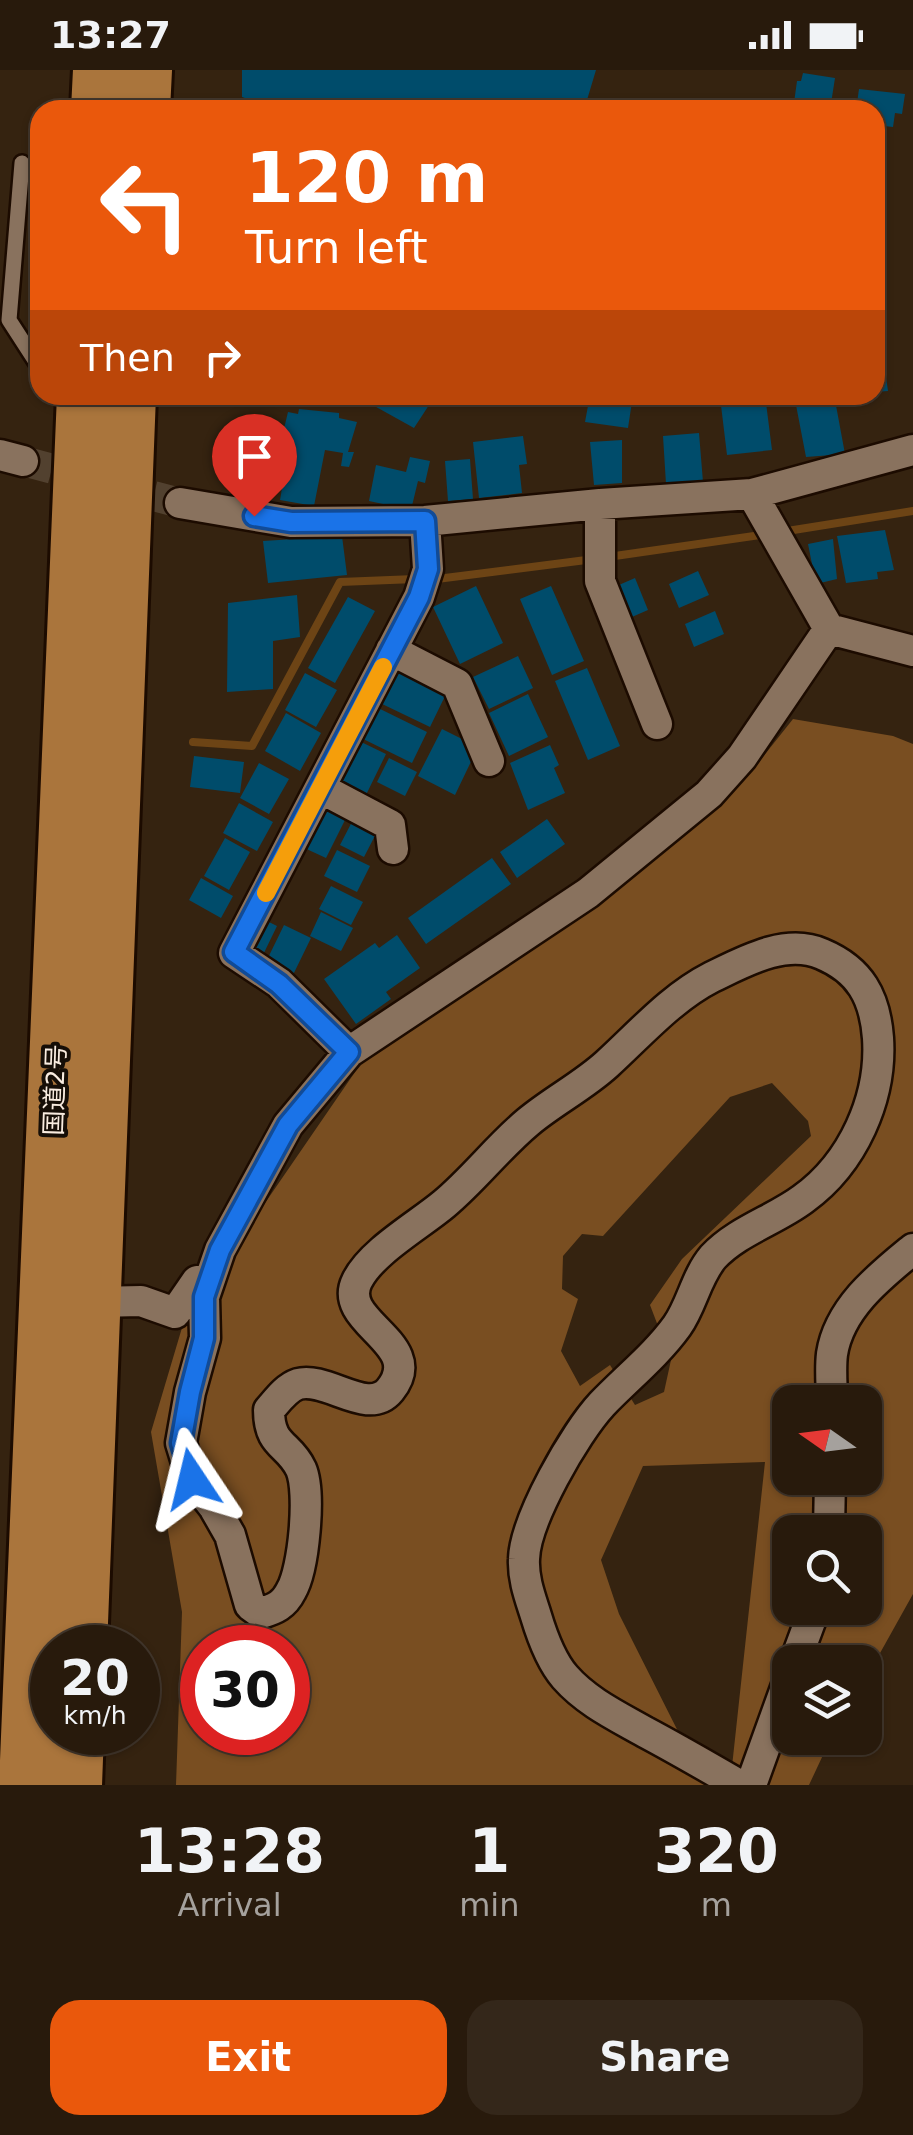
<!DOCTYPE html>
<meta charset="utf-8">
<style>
:root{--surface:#281a0c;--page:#34271a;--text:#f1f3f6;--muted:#a5a19d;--line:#44382d;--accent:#ea580c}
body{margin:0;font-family:"DejaVu Sans","Noto Sans JP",sans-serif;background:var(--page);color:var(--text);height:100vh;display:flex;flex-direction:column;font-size:38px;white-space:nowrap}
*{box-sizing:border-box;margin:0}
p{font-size:32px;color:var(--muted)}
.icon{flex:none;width:55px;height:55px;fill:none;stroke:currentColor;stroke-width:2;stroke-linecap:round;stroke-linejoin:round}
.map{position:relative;height:1715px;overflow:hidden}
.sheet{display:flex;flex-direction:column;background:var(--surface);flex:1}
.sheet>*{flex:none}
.guide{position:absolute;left:30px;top:30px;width:855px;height:305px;border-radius:30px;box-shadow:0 2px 8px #0004,0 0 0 2px var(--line);background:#ea580c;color:#fff;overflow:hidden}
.needle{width:65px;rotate:284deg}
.tools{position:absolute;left:772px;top:1315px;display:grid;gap:20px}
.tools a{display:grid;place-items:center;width:110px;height:110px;border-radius:20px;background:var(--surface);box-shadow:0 2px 8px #0004,0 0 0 2px var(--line);font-size:50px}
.speed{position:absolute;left:30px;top:1555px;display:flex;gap:20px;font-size:50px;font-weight:700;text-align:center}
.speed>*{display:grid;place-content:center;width:130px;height:130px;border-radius:50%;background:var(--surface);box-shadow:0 2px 8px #0004,0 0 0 2px var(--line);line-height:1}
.speed small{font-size:25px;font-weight:400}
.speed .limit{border:15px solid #d22;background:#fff;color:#111}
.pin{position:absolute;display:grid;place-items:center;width:85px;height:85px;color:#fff;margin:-102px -42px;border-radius:50% 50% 50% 0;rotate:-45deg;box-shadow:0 0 10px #0007}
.pin .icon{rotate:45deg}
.me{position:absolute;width:110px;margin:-55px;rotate:350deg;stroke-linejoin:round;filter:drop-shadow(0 0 8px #0008)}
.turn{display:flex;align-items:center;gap:35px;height:210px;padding:0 50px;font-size:45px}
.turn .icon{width:130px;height:130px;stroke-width:2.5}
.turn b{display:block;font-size:70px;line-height:85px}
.then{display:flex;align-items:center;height:95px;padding:0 50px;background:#0003;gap:20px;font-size:38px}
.eta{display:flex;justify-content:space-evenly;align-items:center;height:170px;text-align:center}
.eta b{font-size:60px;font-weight:700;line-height:70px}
.cta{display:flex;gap:20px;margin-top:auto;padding:20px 50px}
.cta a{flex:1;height:115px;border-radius:30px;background:var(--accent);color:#fff;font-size:40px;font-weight:700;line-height:115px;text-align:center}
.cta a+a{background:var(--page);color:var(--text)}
.status{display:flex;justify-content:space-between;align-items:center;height:70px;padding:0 50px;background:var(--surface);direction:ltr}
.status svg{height:28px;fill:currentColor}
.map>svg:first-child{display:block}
.forest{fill:#794e21;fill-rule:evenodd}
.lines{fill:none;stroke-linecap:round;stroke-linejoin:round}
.stream{stroke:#6d4415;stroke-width:8}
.building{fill:#004c6b}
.minor-tunnel{stroke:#52412f;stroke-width:30;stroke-dasharray:30 15;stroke-linecap:butt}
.service-casing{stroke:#1c0b00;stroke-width:20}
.minor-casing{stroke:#1c0b00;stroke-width:35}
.trunk-casing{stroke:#1c0b00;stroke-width:58}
.service{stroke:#89725e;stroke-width:15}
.minor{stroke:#89725e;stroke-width:30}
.trunk{stroke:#aa753c;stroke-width:52}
.route-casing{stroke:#114b97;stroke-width:25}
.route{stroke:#1a73e8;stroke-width:18}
.slow{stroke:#f59e0b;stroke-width:18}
.labels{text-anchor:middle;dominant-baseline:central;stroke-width:8;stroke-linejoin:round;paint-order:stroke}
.street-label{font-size:25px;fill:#f9ece0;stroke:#160e07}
</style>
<div class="status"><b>13:27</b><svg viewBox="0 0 49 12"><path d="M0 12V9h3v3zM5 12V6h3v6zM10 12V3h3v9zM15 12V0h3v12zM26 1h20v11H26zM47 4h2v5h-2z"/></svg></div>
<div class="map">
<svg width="913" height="1715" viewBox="0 0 913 1715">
<rect width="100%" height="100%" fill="#352310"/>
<path class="forest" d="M793 649 893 666 913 674V1524L865 1610V1592H790V1668H831L809 1715H730L765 1392 643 1396 601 1490 619 1544 705 1715H176L182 1542 151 1362 184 1251 366 986 582 835 746 708ZM772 1013 808 1051 811 1066 682 1189 650 1235 671 1290 664 1322 635 1335 610 1295 580 1316 561 1281 578 1229 562 1219 563 1186 582 1164 603 1166 730 1027ZM790 1332H865V1408H790ZM790 1462H865V1538H790ZM202 1578H288V1662H202Z"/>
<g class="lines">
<path class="stream" d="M781 462 913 441
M608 487 767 464
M429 510 594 489
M193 672 252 676 340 512 415 509"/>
</g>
<path class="building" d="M242 0H596L584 40H279L242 27Z
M803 3 835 8 830 40H793L797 11H801Z
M859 19 905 24 902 44 895 43 893 57 875 55V40H856Z
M883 286 888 321 875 322V287Z
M374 325H418L431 332 414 358 369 333Z
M590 325H633L628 358 585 352Z
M739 325H765L772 380 727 385 720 327Z
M835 330 845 384 806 387 796 335Z
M299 339 339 343V348L357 352 348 382H354L349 397 341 396 343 383 325 380 314 436 280 430 286 395 249 396 255 375H280L288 342 298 344Z
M699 363 703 412 666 414 663 366Z
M523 366 527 394 519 395 522 423 479 428 473 372Z
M622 370V413L594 415 590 372Z
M410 387 430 391 425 413 418 411 411 440 369 431 376 395 406 402Z
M470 389 473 429 448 431 445 391Z
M885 460 894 500 877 502 878 509 846 513 837 466Z
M342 466 347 505 268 513 263 471Z
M833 469 837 509 816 514 808 474Z
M698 501 709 525 679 538 669 514Z
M635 508 648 540 625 550 612 518Z
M476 516 503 573 460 594 433 537Z
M551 516 584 591 552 605 520 529Z
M297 525 300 567 273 571V619L227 622 228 533Z
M348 527 375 541 335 613 308 598Z
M715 541 724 564 694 577 685 554Z
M518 586 533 618 489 639 473 607Z
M398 597 447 622 430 657 380 633Z
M587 598 620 676 588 690 555 611Z
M305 603 337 620 316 657 285 640Z
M528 624 548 667 509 686 489 643Z
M370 634 427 662 412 693 355 665Z
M286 643 321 663 300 701 265 681Z
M442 659 478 677 455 725 418 706Z
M357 670 386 684 365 727 336 712Z
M550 675 559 695 554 698 565 723 528 740 510 693Z
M194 686 244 692 240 723 190 717Z
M389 688 417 702 405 726 377 712Z
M259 693 289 709 269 744 240 728Z
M239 733 273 752 257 781 223 763Z
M321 735 346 748 326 788 300 776Z
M355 746 379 758 364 787 340 775Z
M547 749 565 774 517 808 500 782Z
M225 768 250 782 229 820 204 806Z
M337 780 370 796 357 822 324 806Z
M492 788 511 814 426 874 408 848Z
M201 808 233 826 221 848 189 830Z
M331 816 363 832 351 855 319 839Z
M321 842 353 858 341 881 310 866Z
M263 849 277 856 261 889 246 882Z
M284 855 311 868 291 909 264 896Z
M397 865 420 898 386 922 391 929 356 954 324 909 375 873 379 878Z"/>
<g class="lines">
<path class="minor-tunnel" d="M23 391 180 433"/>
<defs>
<path id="service" d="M22 93 9 250 40 298"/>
<path id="minor" d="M0 385 23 391
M752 424 829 559 913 581
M180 433 291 452 425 451 600 434 752 424 913 380
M600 434V511L657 654
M391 580 457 614 489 691
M320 718 390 755 393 779
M349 982 279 913 234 883 419 527 428 499 425 451
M96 1232 141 1231 175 1243 197 1211 210 1209
M832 1332C832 1317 830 1300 832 1284 839 1238 880 1206 913 1179
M829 1462 830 1408
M795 1592 815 1538
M739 1715C708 1697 677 1679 645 1662 617 1646 587 1632 565 1607 551 1591 542 1566 536 1546 530 1527 523 1509 524 1489 525 1450 575 1363 602 1334 627 1308 656 1285 677 1256 692 1235 696 1207 713 1187 737 1161 775 1150 803 1129 853 1093 882 1028 878 968 875 927 860 900 822 884 786 868 745 891 712 907 671 928 641 963 607 994 583 1016 553 1031 528 1052 498 1077 474 1109 444 1134 419 1155 371 1182 357 1211 336 1253 428 1273 390 1320 368 1347 327 1306 298 1314 286 1318 277 1331 269 1340 269 1377 289 1373 301 1399 311 1422 304 1499 291 1521 284 1535 275 1539 261 1543L250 1535 230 1465 214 1437 192 1409 181 1373 190 1322 205 1268 204 1227 220 1180 288 1055 349 982 588 823 709 724 742 687 829 559
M751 1715 790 1607"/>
<path id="trunk" d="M97 40 99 0
M144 40 146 0
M81 1578 130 325
M25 1715 83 325
M76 1715 78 1662"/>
</defs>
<use href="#service" class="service-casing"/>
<use href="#minor" class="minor-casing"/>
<use href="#trunk" class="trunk-casing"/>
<use href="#service" class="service"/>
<use href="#minor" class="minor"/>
<use href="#trunk" class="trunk"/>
</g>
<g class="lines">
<defs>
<path id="route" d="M192 1409 181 1373 190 1322 204 1268V1227L220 1180 288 1055 349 982 279 914 234 882 419 527 428 499 425 451 291 452 254 446"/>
</defs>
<use href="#route" class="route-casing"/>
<use href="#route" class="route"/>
<path class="slow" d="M266 823 383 597"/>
</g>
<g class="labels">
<g class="street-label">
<text transform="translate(55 1020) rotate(-88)">国道2号</text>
</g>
</g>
</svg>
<div class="tools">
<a><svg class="needle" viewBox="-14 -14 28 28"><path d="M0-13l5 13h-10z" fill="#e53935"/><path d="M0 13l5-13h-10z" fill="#a5a19d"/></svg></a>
<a><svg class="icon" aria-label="search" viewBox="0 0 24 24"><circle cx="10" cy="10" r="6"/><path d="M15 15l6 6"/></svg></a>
<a><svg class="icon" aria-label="layers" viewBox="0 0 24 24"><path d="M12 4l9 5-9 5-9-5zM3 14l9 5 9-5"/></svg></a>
</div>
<div class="speed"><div>20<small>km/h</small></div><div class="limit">30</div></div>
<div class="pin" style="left:254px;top:446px;background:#d93025"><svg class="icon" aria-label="arrive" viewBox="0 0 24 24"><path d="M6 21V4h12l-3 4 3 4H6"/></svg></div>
<svg class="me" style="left:192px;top:1409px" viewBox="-20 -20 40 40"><path d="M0-17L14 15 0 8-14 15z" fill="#1a73e8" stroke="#fff" stroke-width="4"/></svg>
<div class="guide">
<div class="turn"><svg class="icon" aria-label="left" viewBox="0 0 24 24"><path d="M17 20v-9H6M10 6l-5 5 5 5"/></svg><div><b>120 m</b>Turn left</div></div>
<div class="then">Then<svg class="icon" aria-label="right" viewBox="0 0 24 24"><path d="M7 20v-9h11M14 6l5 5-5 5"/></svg></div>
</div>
</div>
<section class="sheet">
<div class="eta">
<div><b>13:28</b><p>Arrival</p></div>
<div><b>1</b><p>min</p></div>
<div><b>320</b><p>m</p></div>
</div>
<div class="cta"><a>Exit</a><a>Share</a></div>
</section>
